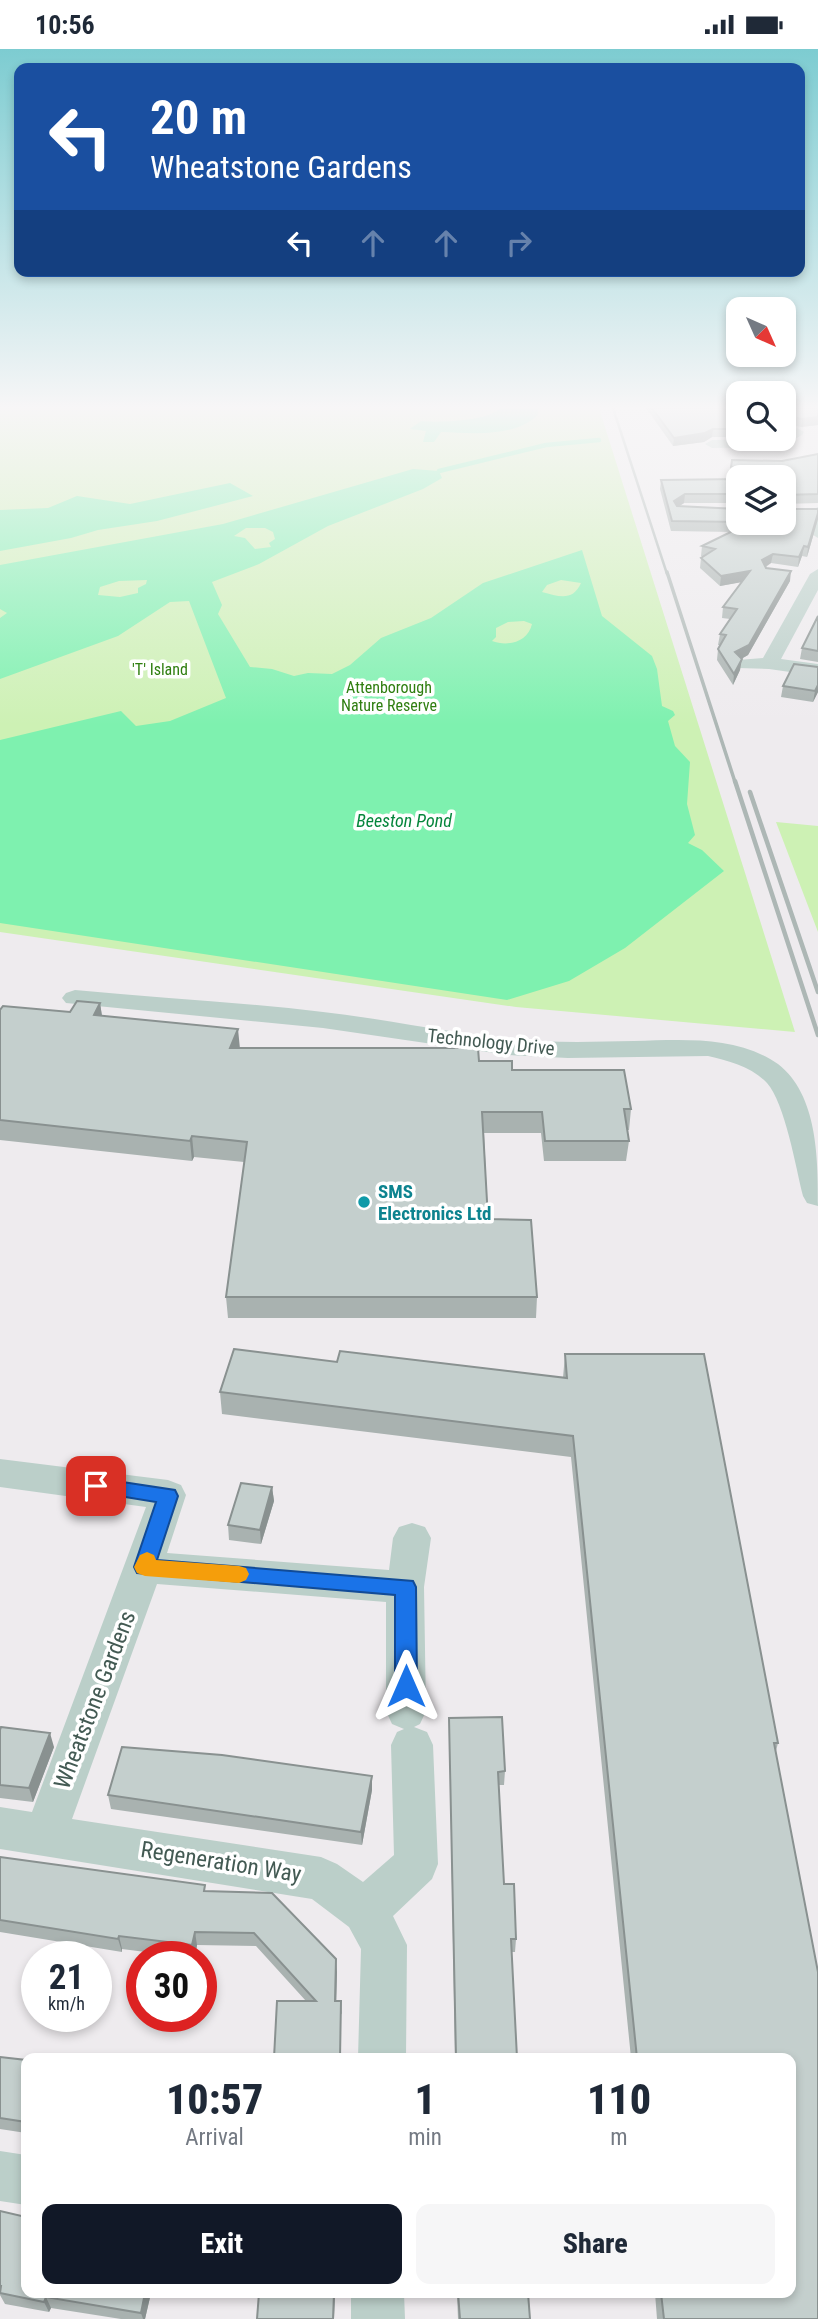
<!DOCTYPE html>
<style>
:root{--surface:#fff;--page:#f6f6f7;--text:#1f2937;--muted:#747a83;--accent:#111827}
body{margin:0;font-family:"Roboto Condensed",sans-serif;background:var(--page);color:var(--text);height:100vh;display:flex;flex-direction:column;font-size:26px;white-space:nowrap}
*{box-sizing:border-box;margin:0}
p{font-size:23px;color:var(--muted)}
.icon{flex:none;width:38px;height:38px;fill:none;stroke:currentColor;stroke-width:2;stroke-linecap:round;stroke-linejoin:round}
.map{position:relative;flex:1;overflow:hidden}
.side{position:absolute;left:21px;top:2004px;width:775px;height:245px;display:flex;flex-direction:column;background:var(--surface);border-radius:14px;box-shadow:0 4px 10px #0003}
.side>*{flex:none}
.top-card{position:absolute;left:14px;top:14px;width:791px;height:214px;border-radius:14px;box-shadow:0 4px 10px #0003;background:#1a4fa0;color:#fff;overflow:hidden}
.needle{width:46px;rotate:135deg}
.controls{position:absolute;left:726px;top:248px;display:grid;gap:14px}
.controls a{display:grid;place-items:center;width:70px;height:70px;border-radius:14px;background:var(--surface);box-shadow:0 4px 10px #0003;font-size:35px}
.speed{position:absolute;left:21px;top:1892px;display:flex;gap:14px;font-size:35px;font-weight:700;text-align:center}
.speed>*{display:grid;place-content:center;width:91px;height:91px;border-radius:50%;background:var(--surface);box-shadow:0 4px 10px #0003;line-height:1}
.speed small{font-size:18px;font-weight:400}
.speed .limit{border:10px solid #d22;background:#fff;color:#111}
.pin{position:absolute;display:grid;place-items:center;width:60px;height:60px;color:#fff;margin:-30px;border-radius:14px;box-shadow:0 4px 10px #0006}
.me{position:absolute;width:77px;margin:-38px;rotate:0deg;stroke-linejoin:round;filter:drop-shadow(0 0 5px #0008)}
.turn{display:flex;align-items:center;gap:24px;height:147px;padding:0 21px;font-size:32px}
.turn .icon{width:91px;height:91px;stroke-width:2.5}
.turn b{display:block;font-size:49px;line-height:60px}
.lanes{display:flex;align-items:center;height:66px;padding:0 21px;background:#0003;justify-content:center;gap:35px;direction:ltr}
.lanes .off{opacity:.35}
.eta{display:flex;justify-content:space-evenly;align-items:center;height:119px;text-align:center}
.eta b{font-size:42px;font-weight:800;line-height:49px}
.action{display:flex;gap:14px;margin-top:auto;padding:14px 21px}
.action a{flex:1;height:80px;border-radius:14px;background:var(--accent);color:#fff;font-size:28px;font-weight:800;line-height:80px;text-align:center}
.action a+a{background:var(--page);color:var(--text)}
.status{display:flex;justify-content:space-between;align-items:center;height:49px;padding:0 35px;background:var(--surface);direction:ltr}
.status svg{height:19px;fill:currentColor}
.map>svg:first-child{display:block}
.green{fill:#cdf1b4}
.water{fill:#7ef1af;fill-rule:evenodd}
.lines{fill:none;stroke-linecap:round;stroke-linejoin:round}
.stream{stroke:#7ef1af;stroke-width:4.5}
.minor{fill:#bbcfc9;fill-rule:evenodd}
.rail-far2{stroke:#adb7b5;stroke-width:2.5}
.rail-far1{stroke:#adb7b5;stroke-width:3.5}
.rail{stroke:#adb7b5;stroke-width:4.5}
.wall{fill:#a9b2b0}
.shaded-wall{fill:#899190}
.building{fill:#c4cfcd;stroke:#899190;stroke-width:2}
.route{fill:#1a73e8;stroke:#114b97;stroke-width:2}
.slow{fill:#f59e0b}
.culture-dot{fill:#0f9aa8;stroke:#fff;stroke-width:2.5}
.labels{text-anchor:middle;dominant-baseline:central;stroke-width:7;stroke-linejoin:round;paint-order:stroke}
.far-park-label{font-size:16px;fill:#2f7e10;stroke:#fff}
.far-water-label{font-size:18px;font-style:italic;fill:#06863c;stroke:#fff}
.street-label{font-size:19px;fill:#435a53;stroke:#fff}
.culture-label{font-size:19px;font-weight:bold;fill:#0d838f;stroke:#fff;text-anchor:start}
.near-street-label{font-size:23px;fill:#435a53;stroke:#fff}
</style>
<div class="status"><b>10:56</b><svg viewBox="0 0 49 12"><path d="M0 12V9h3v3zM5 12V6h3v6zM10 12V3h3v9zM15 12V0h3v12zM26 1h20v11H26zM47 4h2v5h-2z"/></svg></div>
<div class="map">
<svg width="818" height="2270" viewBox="0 0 818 2270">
<rect width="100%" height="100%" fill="#eeebee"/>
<path class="green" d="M0 359H599L795 983 516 958 0 883Z
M776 773 818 777V883Z"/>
<path class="water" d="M500 359H538V366C513 389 473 384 441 383L434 393H423L426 382 410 380 421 372C437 374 490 372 500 359Z
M413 420 439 422 442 429 423 440 328 477 259 515 212 533 222 556 218 565 250 618 272 620 294 627 308 624 332 625 350 616 381 589 431 569 483 534 582 501 602 567 652 607 657 620 662 657 673 662 675 666 668 672 675 697 690 713 687 755 695 786 688 794 702 801 724 822 625 899 569 932 507 951 0 874V691L121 662 136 677 170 672 226 649 189 552 170 553 118 587 0 630V569L7 564 0 560V516L223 475ZM246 479H265L273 483 275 490 269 494 271 498 255 500 245 489 234 487ZM147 531 146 535 138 539V544L120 548 98 546 100 538 119 532ZM561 531 581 534C573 552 560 548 542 543L547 536ZM524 572 532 575C528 593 508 598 492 592L496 588V579L508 573Z
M230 434 253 447 157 472 98 481 71 489 0 502V461L48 459 77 447 130 455Z"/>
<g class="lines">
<path class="stream" d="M439 422 546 396 599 391"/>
<path class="minor" d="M797 379 804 383 802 386 781 398 712 399 705 395 712 391 784 390V386Z
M818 458V489L810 484 803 467Z
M818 520V541L781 610 818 615V627L769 620 738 619 736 615 738 611 763 609 810 525Z
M75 941C158 949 241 953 323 963 384 970 445 983 507 990 549 994 592 993 634 992 682 991 736 986 778 1015 818 1046 818 1110 818 1157L807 1154 803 1147C796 1119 785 1054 767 1034 752 1018 729 1012 708 1007L568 1009 508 1006 323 979 66 954 62 949 66 944Z
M0 1410 168 1431 181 1436 186 1446 167 1504 389 1521 393 1489 399 1478 412 1474 425 1478 431 1489 424 1538 426 1662 420 1675 414 1678 427 1683 433 1696 438 1815 432 1830 393 1867 407 1896 406 2009H358L361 1900 349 1878 312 1850 0 1800V1758L32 1763 146 1458 0 1438ZM157 1535 386 1553V1662L392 1675 404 1680 397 1683 391 1696 394 1806 363 1833 337 1815 321 1808 72 1770Z
M0 2102 26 2106V2156L0 2152Z
M351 2244H404L405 2270H351Z"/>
<path class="rail-far2" d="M613 359 667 525"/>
<path class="rail-far1" d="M667 523 735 733"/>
<path class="rail" d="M735 732 818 986
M750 743 818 943"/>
</g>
<path class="wall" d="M646 359H722L738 365V388H712L704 393 673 397Z
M784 359H818V376L801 378 796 377 789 380 784 381Z
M818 405V454L784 455V429H738V430L729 427 732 411 782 412Z
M738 430V457V454H684L680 457 738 460V474H784L785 460 818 470 807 508 802 507 798 518 771 514 766 518 790 532 748 606 741 610 740 621 733 636 717 611 718 600 720 596H718L720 585 730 570 722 569 723 558 741 533 720 537 700 519 701 509 703 507H701L702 497 732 483 671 482 660 440 661 431Z
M818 567V613L800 610 802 599Z
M818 618V643L813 653 781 648 783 637Z
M100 954 102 967 240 999 479 1012 512 1021 631 1060 629 1081H627L629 1092 626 1112H544L541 1084H484L488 1170 537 1248 536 1269H228L226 1248 244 1113 194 1108 192 1112 0 1091V961L70 963Z
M565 1305 778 1694 776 1702 818 2270H657L655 2244H791V2009H631L571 1408 222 1365 220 1343 337 1313 563 1329Z
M272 1438 274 1452 261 1495 229 1491 228 1476Z
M449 1669 505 1722 504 1736H499L504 1835 516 1890 515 1903H511L517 2009H455Z
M0 1681 54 1698 33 1753 0 1749Z
M372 1727V1741L362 1796 111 1760 108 1746Z
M0 1808 206 1842 336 1910V1952H341L342 1965 306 1952 256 1897 197 1896 195 1908H185L122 1900V1903L0 1883Z
M0 2008 26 2011V2084L0 2080Z
M0 2162 26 2244H151L145 2270H121L51 2259 49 2263 5 2255 0 2246Z
M457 2244H528L530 2270H458Z"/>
<path class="shaded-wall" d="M818 368V376L801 378 802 370Z
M797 369 796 377 789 380 784 381V373Z
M713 380 712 388 704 393 673 397 674 389Z
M737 380H738V388H736Z
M685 445 684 454 673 461 674 452Z
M818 464V470L807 508 808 498Z
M804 497 802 507 798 518 799 508Z
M773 505 771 514 760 521 762 511Z
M750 522 748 532 720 537 721 527Z
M791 522 790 532 748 606 734 614 735 603Z
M742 610 740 621 733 636 734 625Z
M818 636V643L813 653 815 642Z
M100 954 103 974 94 966Z
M238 980 240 1000 230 999Z
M192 1087 194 1108 192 1112 190 1092Z
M272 1438 274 1452 261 1495 260 1481Z
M50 1684 54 1698 33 1753 29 1739Z
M372 1727V1741L362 1796 361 1783Z
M195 1883 197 1896 195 1908 192 1896Z
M119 1887 122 1900V1903L118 1890Z
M336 1910 337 1923 336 1965 335 1952Z
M341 1952V2009H340Z
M145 2244H151L145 2270H143L141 2264Z
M334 2244H335L334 2270H333Z
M46 2248 51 2259 49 2263 44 2253Z"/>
<path class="building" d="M652 359H722L738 365V380H713L705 384 674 389Z
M784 359H818V368L802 370 797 369 791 372 784 373Z
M818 405V445L784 446V429H766L731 418 732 411 782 412Z
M738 430V445H685L674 452 677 457 738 460V473L672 472 661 431Z
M784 459 785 460H818V464L808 498 804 497 799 508 773 505 762 511 766 519 791 522 749 596 735 603 742 610 734 625 718 600 726 586 720 585 737 560 723 558 750 522 721 527 701 509 715 500 702 497 749 474H784Z
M818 567V602L802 599Z
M794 615 818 618V636L815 642 783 637Z
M77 952 100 954 94 966 238 980 230 999H478L479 1012H512V1021H624L631 1060H624L629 1092H545L542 1063H482L488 1170 531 1171 537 1248H226L247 1093 192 1087 190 1092 0 1071V961L3 957 70 963Z
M234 1300 337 1313 340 1302 567 1329 565 1305H704L778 1694H774L818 1923V2270H664L661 2244H791V2009H637L573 1387 220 1343Z
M241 1434 272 1438 260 1481 228 1476Z
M502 1668 505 1722 498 1723 504 1835H514L516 1890H511L517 2009H456L449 1669Z
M1 1678 50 1684 29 1739 0 1736V1681Z
M122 1698 222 1706 372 1727 361 1783 108 1746Z
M0 1808 205 1836 204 1842 272 1844 336 1910 335 1952H341L340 2009H274L277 1952H316L254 1884 195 1883 192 1896 119 1887 118 1890 0 1871Z
M0 2008 26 2011V2073L0 2069Z
M0 2162 26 2168V2244H145L141 2264 46 2248 44 2253 0 2244 1 2237H0Z
M259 2244H334L333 2270H257Z
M458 2244H528L530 2270H460Z"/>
<linearGradient id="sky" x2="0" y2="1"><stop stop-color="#7dccd1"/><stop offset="0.53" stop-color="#f7f6f7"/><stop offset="1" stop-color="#f7f6f7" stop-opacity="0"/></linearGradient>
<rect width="818" height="676" fill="url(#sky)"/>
<path class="route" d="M96 1429 175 1441 178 1447 157 1511 413 1532 416 1538 417 1637 414 1644 406 1647 398 1644 395 1637V1546L137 1524 134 1518 156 1453 89 1442 86 1437 89 1431Z"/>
<path class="slow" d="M147 1503 154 1506 156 1511 239 1517 246 1519 249 1525 246 1531 239 1534 145 1527 137 1524 134 1518 140 1506Z"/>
<circle class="culture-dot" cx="364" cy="1153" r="7"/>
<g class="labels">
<g class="far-park-label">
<text x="160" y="620">'T' Island</text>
<text x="389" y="638">Attenborough<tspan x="389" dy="18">Nature Reserve</tspan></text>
</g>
<g class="far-water-label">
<text x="404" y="771">Beeston Pond</text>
</g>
<g class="street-label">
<text transform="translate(491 993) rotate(6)">Technology Drive</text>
</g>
<g class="culture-label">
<text x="378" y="1142">SMS<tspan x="378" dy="22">Electronics Ltd</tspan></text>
</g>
<g class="near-street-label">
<text transform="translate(95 1651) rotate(-69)">Wheatstone Gardens</text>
<text transform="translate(221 1813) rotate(9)">Regeneration Way</text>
</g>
</g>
</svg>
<div class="controls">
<a><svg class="needle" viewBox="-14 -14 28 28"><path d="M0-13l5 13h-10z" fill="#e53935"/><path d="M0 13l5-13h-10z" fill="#747a83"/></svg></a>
<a><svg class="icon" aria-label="search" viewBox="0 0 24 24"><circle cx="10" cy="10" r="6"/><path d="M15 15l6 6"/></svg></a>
<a><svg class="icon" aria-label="layers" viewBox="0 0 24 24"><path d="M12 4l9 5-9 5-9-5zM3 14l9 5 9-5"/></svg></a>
</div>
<div class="speed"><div>21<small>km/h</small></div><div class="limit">30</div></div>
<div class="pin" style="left:96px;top:1437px;background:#d93025"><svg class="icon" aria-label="arrive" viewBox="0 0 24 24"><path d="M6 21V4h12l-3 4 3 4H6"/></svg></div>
<svg class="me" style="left:406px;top:1637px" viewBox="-20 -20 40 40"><path d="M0-17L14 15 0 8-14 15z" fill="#1a73e8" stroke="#fff" stroke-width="4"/></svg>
<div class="top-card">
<div class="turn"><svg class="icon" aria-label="left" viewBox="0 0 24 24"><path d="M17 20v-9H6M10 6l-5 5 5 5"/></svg><div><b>20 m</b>Wheatstone Gardens</div></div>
<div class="lanes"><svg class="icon" aria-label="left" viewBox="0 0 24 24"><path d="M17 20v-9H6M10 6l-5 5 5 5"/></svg><svg class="icon off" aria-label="ahead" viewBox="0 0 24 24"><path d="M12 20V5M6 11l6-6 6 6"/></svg><svg class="icon off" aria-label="ahead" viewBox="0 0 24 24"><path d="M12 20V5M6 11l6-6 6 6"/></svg><svg class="icon off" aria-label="right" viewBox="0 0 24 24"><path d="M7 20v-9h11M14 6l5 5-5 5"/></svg></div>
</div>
<section class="side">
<div class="eta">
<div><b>10:57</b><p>Arrival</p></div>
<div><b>1</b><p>min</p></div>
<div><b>110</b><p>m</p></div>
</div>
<div class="action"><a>Exit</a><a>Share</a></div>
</section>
</div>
